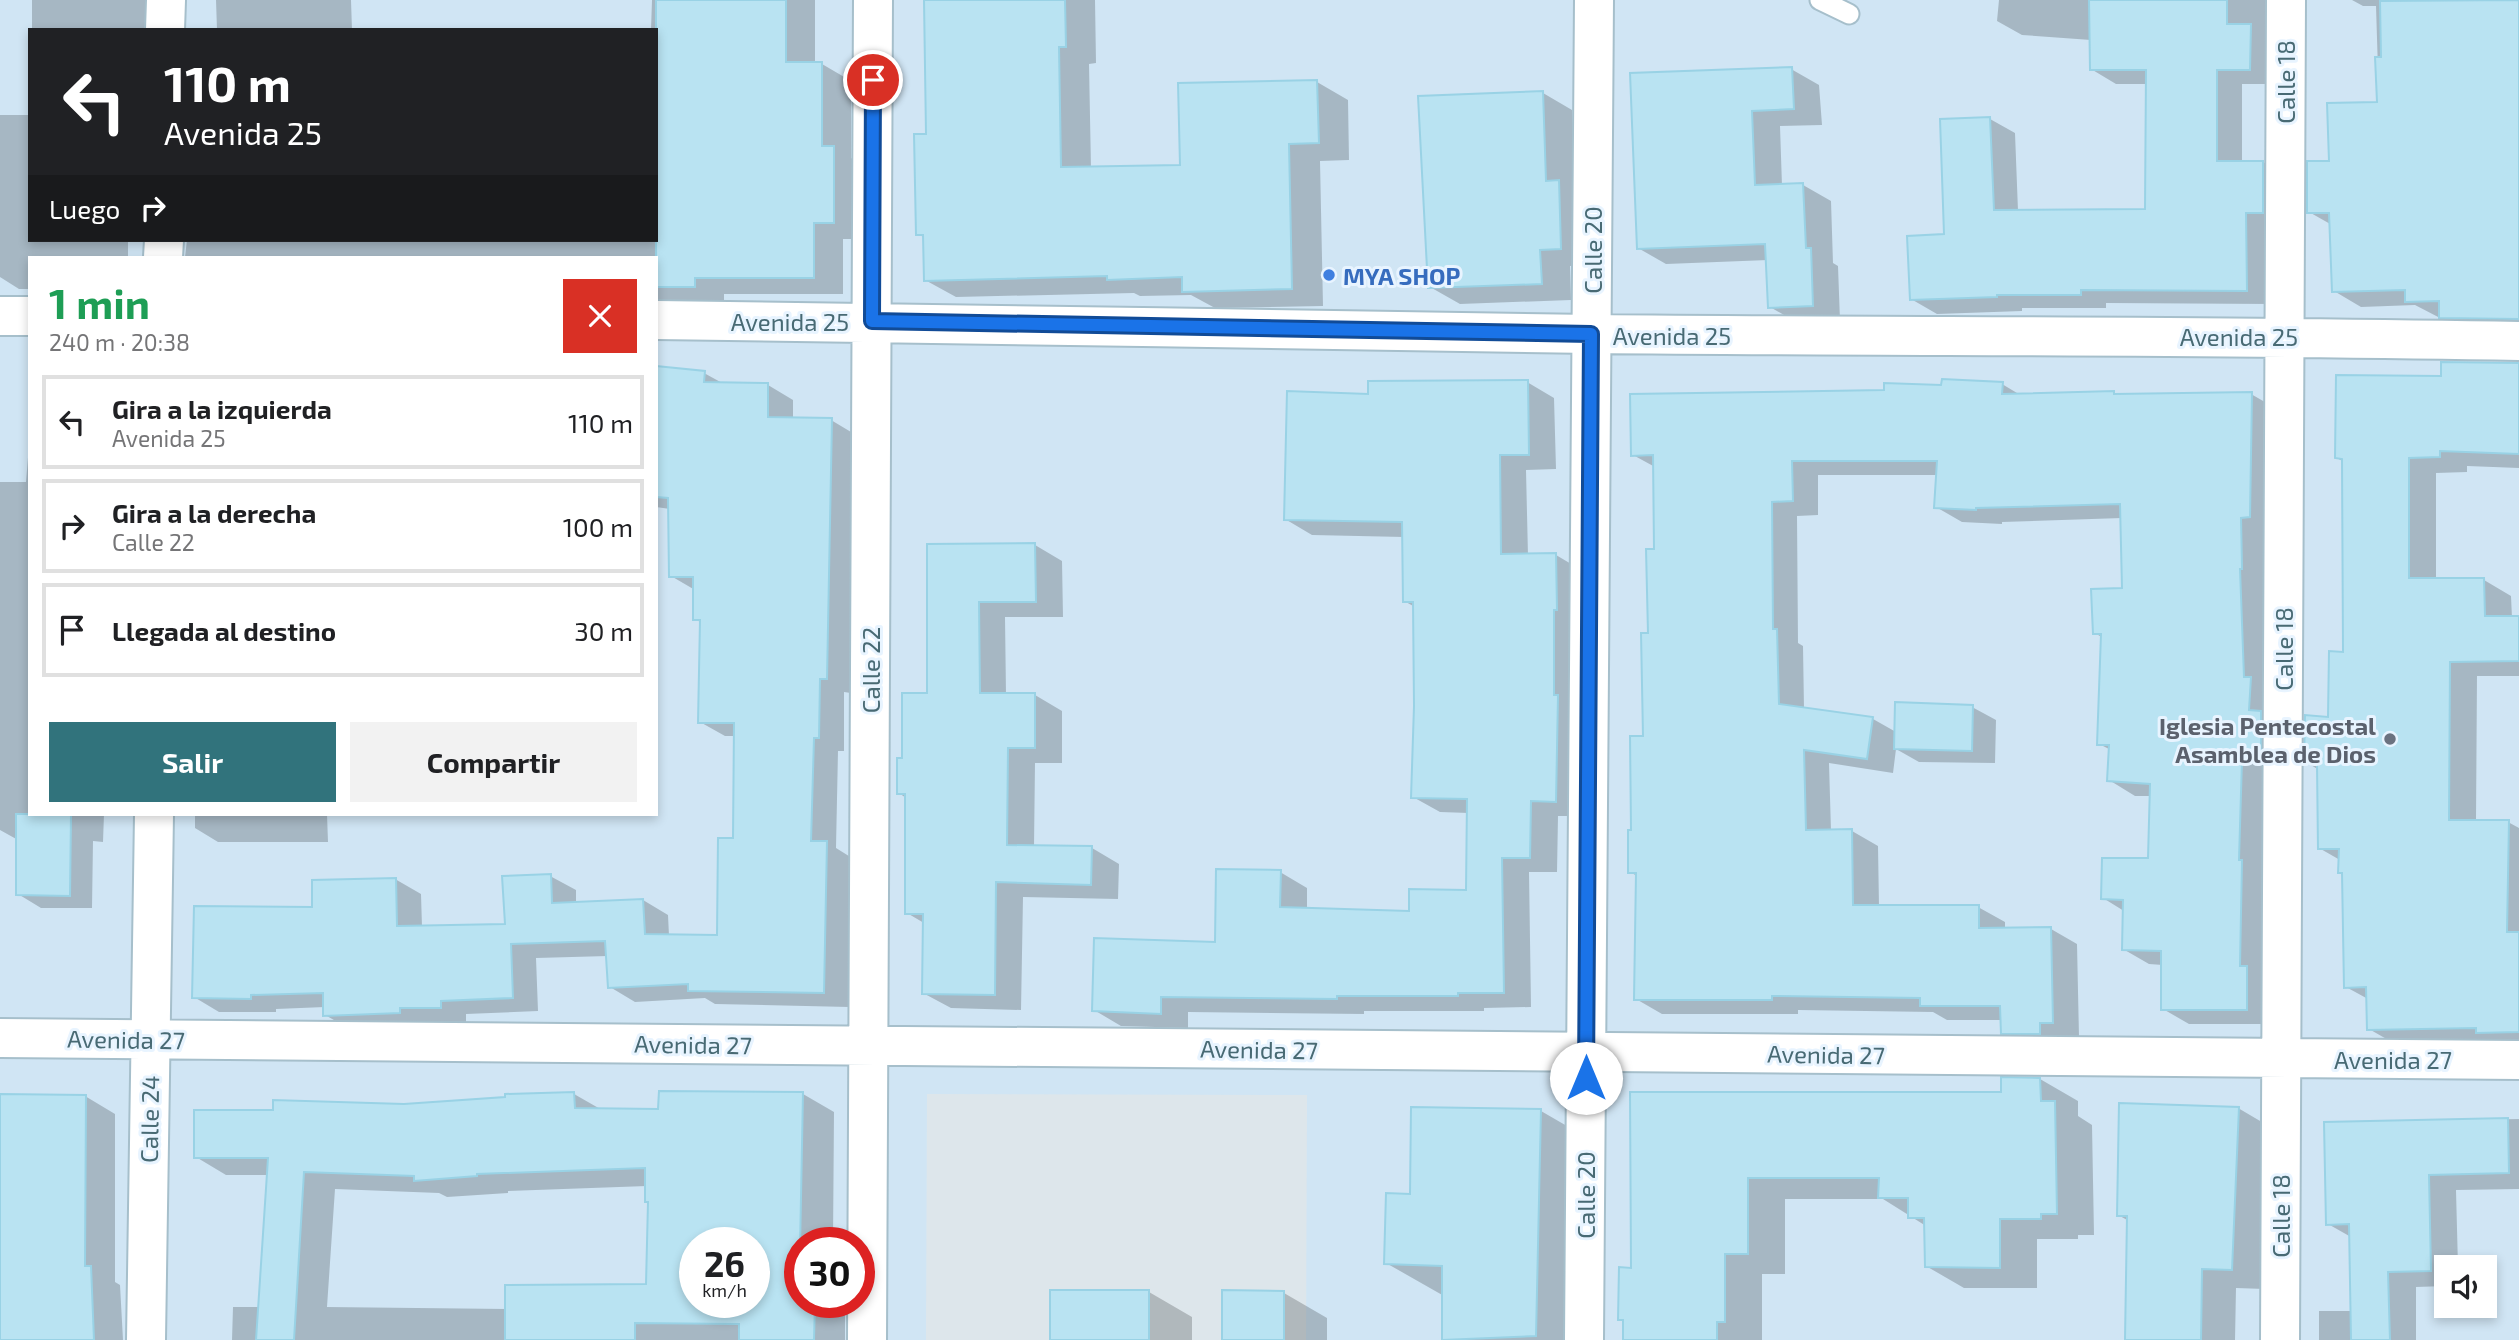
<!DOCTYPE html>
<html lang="es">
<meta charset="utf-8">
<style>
:root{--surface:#fff;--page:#f2f2f2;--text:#202124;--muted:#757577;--line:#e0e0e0;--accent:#31737c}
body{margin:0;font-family:"Exo 2",sans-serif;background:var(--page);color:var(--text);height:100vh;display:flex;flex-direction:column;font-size:26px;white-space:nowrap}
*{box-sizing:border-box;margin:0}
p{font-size:23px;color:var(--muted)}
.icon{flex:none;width:38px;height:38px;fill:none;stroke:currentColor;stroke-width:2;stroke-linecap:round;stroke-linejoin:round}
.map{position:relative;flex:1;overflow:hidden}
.drawer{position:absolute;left:28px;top:256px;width:630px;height:560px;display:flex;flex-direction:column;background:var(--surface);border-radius:0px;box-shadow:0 4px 10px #0003}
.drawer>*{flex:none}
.top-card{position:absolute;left:28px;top:28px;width:630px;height:214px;border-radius:0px;box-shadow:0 4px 10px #0003;background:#202124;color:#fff;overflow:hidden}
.controls{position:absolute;left:2434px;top:1255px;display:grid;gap:14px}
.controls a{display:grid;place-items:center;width:63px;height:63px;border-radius:0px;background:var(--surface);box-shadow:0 4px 10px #0003;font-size:35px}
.speed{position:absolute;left:679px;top:1227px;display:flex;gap:14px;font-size:35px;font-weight:700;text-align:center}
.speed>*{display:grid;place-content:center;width:91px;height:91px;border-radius:50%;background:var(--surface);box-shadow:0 4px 10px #0003;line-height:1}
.speed small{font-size:18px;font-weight:400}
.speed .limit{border:10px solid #d22;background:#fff;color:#111}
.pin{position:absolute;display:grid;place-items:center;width:60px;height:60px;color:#fff;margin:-30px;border:4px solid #fff;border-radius:50%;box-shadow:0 2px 7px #0007}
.me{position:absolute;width:77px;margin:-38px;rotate:0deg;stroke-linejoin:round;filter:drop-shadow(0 0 5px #0008)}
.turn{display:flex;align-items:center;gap:24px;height:147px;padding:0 21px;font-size:32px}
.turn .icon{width:91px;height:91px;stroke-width:2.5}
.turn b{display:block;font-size:49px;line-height:60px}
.then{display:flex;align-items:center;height:66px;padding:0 21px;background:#0003;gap:14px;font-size:26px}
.round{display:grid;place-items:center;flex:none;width:74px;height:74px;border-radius:0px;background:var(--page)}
.overview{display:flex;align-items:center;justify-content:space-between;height:119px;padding:0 21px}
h1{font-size:42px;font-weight:700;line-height:52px;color:#1e9e55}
.cta{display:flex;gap:14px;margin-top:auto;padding:14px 21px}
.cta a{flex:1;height:80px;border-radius:0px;background:var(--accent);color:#fff;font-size:28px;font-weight:700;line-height:80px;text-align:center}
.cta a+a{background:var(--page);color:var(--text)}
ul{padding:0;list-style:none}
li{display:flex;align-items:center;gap:21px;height:94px;margin:0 14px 10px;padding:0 7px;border:4px solid var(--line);border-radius:0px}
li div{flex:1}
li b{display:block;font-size:26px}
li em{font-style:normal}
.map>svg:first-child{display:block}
.residential{fill:#d0e5f4;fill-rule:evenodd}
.industrial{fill:#dde6eb}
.shadow{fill:#0003;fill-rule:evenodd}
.building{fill:#b9e3f2;stroke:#99d2e5;stroke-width:2;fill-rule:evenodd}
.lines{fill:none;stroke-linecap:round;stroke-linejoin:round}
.lane-casing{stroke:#a6bfcb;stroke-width:23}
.street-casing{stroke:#a6bfcb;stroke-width:42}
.lane{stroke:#fff;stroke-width:19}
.street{stroke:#fff;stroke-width:38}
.route-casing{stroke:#114b97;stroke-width:18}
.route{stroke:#1a73e8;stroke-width:12}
.shop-dot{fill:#3f7fe0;stroke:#e8f4ff;stroke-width:2.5}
.worship-dot{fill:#6b7280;stroke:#e8f4ff;stroke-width:2.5}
.labels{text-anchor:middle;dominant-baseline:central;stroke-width:6;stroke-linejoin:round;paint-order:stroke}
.street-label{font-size:24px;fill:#486a74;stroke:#e8f4ff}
.shop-label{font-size:24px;font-weight:bold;fill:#366cbe;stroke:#e8f4ff;text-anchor:start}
.worship-label{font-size:24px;font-weight:bold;fill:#5b616d;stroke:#e8f4ff;text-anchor:end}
</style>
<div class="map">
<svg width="2519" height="1340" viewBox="0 0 2519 1340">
<rect width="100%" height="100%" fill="#e2f0fc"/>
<path class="residential" d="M0 0H2519V1340H0ZM30 30H656V240H30ZM30 257H656V814H30ZM695 1242H754V1302H695ZM800 1242H859V1302H800ZM2446 1267H2485V1306H2446Z"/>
<path class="industrial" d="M927 1094 1307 1095 1306 1340H926Z"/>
<path class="shadow" d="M32 0H146L148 30H32Z
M216 0H351L352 30H217Z
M652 0H815V64H822L851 81V158L862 165 863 239H843V294H724V303H656V257H185L187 240H656V30H651Z
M926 0H1095L1096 63 1089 64 1091 169 1181 167 1317 82 1348 100 1349 160 1320 161 1323 306 1215 308 1191 295 1140 296 1134 293 956 297 925 280V238L918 234 927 135Z
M1999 0H2279L2275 84H2242V162H2263L2288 177 2272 304 2106 303V308H2022V311L1937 314 1911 299 1946 236 1990 119 2015 133 2018 211 2146 210 2147 84H2116L2091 69V40L2022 35 1997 21Z
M2352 0H2519V334L2469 333 2415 305 2361 307 2334 291 2332 225 2309 212 2330 163 2379 103 2376 6H2363Z
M1791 69 1819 85 1822 125 1780 126 1782 186 1803 185 1831 201 1833 263 1838 266 1840 321 1798 323 1770 307 1768 260 1666 264 1638 248 1632 75Z
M1543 93 1572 110 1575 192 1590 265 1570 266 1571 300 1460 304 1430 287Z
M0 115H30V240H128V257H30V289H19L0 277Z
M2519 365V468L2467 466V472L2436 473V580H2484L2511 596 2512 618H2519V676H2477L2476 822H2508L2519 828V1048L2397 1045 2369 1029 2368 999 2346 987 2344 875 2340 872V860L2319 848V770L2306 762 2330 719 2344 653V462L2337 458 2443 378Z
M656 368 704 373 724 384 768 385 793 400V419L831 420 856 435 851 693 844 692V751H838L836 848 852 858 849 1007 715 1004 705 998 635 1002 610 987 608 956 536 958 538 1011 466 1014V1022L424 1021 425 1027 350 1029 325 1015V1007L276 1009V1012H219L194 997 314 909 395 879 421 894 422 927 506 926 550 876 576 890V904L643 900 668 915 669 936 719 937 735 840 736 736H725L700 722 702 623 695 619V590L671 576 670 509 656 507Z
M1527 382 1554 398 1556 469 1526 470 1528 556 1556 555 1583 571V816H1558L1557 872H1529L1531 1007 1484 1008V1011H1364V1014L1188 1012V1028L1121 1026 1094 1010 1217 944 1280 872 1307 888V910L1411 913 1468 892 1469 813 1440 812 1413 797 1415 607 1404 601V537L1312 535 1285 519 1370 396Z
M2002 384 2022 396 2251 394 2277 409 2272 1024H2189L2163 1009V965L2149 964 2123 949 2124 911 2103 898 2150 860 2151 796H2135L2109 780 2111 750 2099 744 2103 638 2095 633 2123 589 2122 518 2002 522V524L1962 522 1936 507 1938 475H1818V515L1797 516 1798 643 1803 646 1804 709 1873 719 1896 732 1972 707 1996 720 1995 763 1919 762 1896 749 1893 773 1829 763 1831 831H1852L1878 846 1879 907H1978L2005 922V930L2051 929 2077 944 2079 1037 2028 1048 2002 1033V1020H1947L1933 1012 1798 1010V1014H1662L1636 999 1637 876 1630 872 1633 831 1645 738 1655 551V467L1633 455 1885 392Z
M30 433V814H104L103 842 93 841 92 908H41L18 894V840L0 830V482H26Z
M1035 545 1062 561 1063 617H1005L1006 695H1035L1062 711V763H1035L1034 847 1092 848 1119 864 1118 899 1023 897 1021 1010 951 1008 923 993 924 923 907 913 906 798 899 793 903 759 929 695 928 546Z
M195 814H327L328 842H218L195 828Z
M2040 1079 2078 1101V1116L2092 1125 2094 1235H2078V1239H2037V1288H1964L1926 1266V1226L1883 1199H1785V1274H1762V1340H1625V1322L1620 1319 1633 1269 1632 1094H2003Z
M574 1094 602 1110H660L803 1094 834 1112 833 1242H800V1302H845V1340H232L233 1307H260L268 1175H226L196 1157 274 1112ZM647 1186V1201L650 1203 647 1286 507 1309 327 1307 335 1189 439 1193 447 1197 508 1193V1191ZM695 1242H754V1302H695Z
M0 1095 85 1096 115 1114V1282L120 1285 123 1340H0Z
M2238 1108 2272 1128 2265 1289 2236 1288 2235 1340H2127L2129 1221 2118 1215Z
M1541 1111 1598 1144 1594 1340H1444V1296L1386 1263 1412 1196Z
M2519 1119V1189L2456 1190 2458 1267H2446V1286L2416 1287V1340H2319V1311H2352L2351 1237 2328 1224 2326 1123Z
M1149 1292 1192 1317V1340H1052Z
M1284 1293 1327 1318V1340H1224Z"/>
<path class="building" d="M656 0H786V62H822V146H834V223H814V278H695V287H656Z
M924 0H1065L1066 47H1059L1061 167 1180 165 1178 83 1317 80 1319 143 1289 144 1292 289 1182 292V277L1107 280V276L924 281 923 235H916L914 134H926Z
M2089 0H2227V24H2251L2250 70H2217V161H2263V213H2246L2247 291 2081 290V295H1997V297L1910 300 1907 236 1944 234 1940 119 1990 117 1994 210 2145 209 2146 70H2090Z
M2519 0V319L2439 318V301L2405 302V290L2332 292 2329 213H2307V161H2329L2327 103 2377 102 2375 57H2381L2380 1Z
M1792 67 1794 109 1752 111 1755 185 1803 183 1806 248H1811L1813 306 1768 308 1765 244 1637 249 1630 73Z
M1543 91 1546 181 1559 180 1561 249 1540 250 1542 284 1428 288 1418 96Z
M2441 362 2519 363V454L2440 451V457L2409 458V578H2484L2485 616H2519V661L2450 662 2449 820H2509L2507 932H2519V1032L2476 1033V1028L2367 1030 2366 987 2344 988 2342 873H2338L2339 849H2318L2317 764 2304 763 2305 715 2328 717 2329 651 2343 652 2342 459 2335 458 2336 375 2441 376Z
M656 366 705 371 704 382 768 383V417L832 418 827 679H820L819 738H814L811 841H827L824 993 688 991V984L608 988 605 941 511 944 513 998 441 1001V1008H400V1013L323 1016V993L251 995V999L192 998 194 906 312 907V880L396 878 397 926 505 924 502 876 551 874 552 903 643 899 645 934 717 935 718 838H733L734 723H698L700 620H693V577H669L668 498 656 497Z
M1942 379 2003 382 2002 394 2114 391V394L2252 392 2250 517 2241 518 2242 569H2240L2244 677H2251L2249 710 2261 711V760L2242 759 2239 860H2242L2240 966H2247V1010H2161V951L2122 950 2123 900 2101 899 2102 858H2148L2150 784 2107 781 2109 745H2097L2101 634H2093L2091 589 2122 588 2120 504 1976 508V510L1934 508 1937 461H1792L1793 501 1772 502 1773 629H1777L1779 704 1873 717 1867 759 1804 750 1806 830 1852 829 1853 905H1979V928L2051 927 2053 1023H2040V1034H2001L2000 1006H1920V998L1772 996V1000H1634L1636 873H1628V830H1631L1630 736H1643L1641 633H1648L1646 549H1654L1653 455 1631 456 1630 394 1884 390V383L1941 385Z
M1528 380 1529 455H1500L1501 554 1556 553 1557 610H1554V695H1558L1556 802 1531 801 1530 858H1502L1504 993H1458V996H1337V999L1161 997V1014L1092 1011 1094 938 1215 942 1216 869 1281 870 1280 907 1409 911V889L1466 890 1467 799 1411 798 1414 706 1413 602H1403L1402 522 1284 520 1287 391 1368 394V381Z
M1035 543 1036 602H979L980 693H1035V748H1008L1007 845 1092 846 1091 885 996 882 995 995 922 994 923 914H905V794H897V758H902V693H927V544Z
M1895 702 1973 705 1972 751 1894 749Z
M16 814H71L70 896 16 895Z
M2001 1077 2040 1078 2041 1101H2055L2057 1214H2041V1219H2000V1268L1925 1267 1924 1218H1908V1198H1878L1879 1178H1748V1254H1725V1322H1717V1340H1623V1320H1618L1619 1267 1631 1268 1630 1092H2001Z
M659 1091 803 1092 799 1302H815L814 1340H739V1324L635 1323V1340H505V1285L646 1284 648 1202H645V1168L477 1174V1176L414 1181V1176L304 1172 294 1340H256L268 1158H194V1110H273V1100L404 1104 505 1097V1094L574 1092 575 1108 658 1109ZM695 1242H754V1302H695Z
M0 1094 86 1095 85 1266H91L94 1340H0Z
M2119 1103 2239 1107 2232 1270 2202 1269 2201 1340H2125L2127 1216H2117Z
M1411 1107 1541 1109 1536 1336 1442 1340V1266L1384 1264 1386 1193 1410 1194Z
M2508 1118 2509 1173 2429 1175 2431 1271 2388 1272 2390 1340H2351L2349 1224 2326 1225 2324 1122Z
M1050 1290H1149V1340H1050Z
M1222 1290 1284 1291V1340H1222Z"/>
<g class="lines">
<defs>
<path id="lane" d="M1820 0 1849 14"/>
<path id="street" d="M165 30 166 0
M163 257 164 240
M0 316H30
M656 320C968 322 1280 331 1592 334 1901 337 2210 335 2519 341
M0 1038 2519 1060
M146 1340 154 814
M867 1340 873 0
M1584 1340 1594 0
M2280 1340 2286 0"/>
</defs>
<use href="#lane" class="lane-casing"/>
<use href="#street" class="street-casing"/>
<use href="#lane" class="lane"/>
<use href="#street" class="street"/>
</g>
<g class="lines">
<defs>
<path id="route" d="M873 80 872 321 1591 334 1586 1078"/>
</defs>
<use href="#route" class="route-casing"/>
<use href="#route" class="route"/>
</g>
<circle class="shop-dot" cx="1329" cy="275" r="7"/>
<circle class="worship-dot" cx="2390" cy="739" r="7"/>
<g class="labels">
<g class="street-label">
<text transform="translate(2285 82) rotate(-90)">Calle 18</text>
<text transform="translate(1592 250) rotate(-90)">Calle 20</text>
<text x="790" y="321">Avenida 25</text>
<text x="1672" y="335">Avenida 25</text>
<text x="2239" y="336">Avenida 25</text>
<text transform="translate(2283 649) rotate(-90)">Calle 18</text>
<text transform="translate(870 670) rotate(-90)">Calle 22</text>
<text transform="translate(126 1039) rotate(1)">Avenida 27</text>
<text transform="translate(693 1044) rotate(1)">Avenida 27</text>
<text transform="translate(1259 1049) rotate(1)">Avenida 27</text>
<text transform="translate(1826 1054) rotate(1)">Avenida 27</text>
<text x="2393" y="1059">Avenida 27</text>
<text transform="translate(149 1119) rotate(-89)">Calle 24</text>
<text transform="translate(1585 1195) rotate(-90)">Calle 20</text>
<text transform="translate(2280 1216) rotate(-90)">Calle 18</text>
</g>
<g class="shop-label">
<text x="1343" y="275">MYA SHOP</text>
</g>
<g class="worship-label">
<text x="2376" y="725">Iglesia Pentecostal<tspan x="2376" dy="28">Asamblea de Dios</tspan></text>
</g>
</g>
</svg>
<div class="controls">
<a><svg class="icon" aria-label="sound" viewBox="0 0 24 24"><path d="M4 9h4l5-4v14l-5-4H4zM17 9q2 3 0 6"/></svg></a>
</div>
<div class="speed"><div>26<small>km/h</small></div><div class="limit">30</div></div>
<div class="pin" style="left:873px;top:80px;background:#d93025"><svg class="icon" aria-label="arrive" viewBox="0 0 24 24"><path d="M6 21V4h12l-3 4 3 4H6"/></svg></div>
<svg class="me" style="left:1586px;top:1078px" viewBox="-20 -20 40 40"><circle r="19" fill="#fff"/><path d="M0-13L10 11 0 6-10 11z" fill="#1a73e8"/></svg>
<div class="top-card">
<div class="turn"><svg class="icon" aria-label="left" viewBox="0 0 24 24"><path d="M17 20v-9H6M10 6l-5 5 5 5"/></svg><div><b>110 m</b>Avenida 25</div></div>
<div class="then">Luego<svg class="icon" aria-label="right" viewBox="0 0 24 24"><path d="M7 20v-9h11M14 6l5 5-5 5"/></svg></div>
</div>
<section class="drawer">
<div class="overview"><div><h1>1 min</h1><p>240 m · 20:38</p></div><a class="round" style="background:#d93025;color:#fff"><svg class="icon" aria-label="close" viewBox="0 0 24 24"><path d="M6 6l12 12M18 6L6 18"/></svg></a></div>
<ul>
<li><svg class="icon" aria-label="left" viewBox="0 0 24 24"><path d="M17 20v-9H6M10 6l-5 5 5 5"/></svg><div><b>Gira a la izquierda</b><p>Avenida 25</p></div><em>110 m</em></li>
<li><svg class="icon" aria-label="right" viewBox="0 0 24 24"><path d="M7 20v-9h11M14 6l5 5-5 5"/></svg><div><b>Gira a la derecha</b><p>Calle 22</p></div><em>100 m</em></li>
<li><svg class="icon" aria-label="arrive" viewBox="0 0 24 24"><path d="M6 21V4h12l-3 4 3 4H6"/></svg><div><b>Llegada al destino</b></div><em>30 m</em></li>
</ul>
<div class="cta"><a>Salir</a><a>Compartir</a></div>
</section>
</div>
